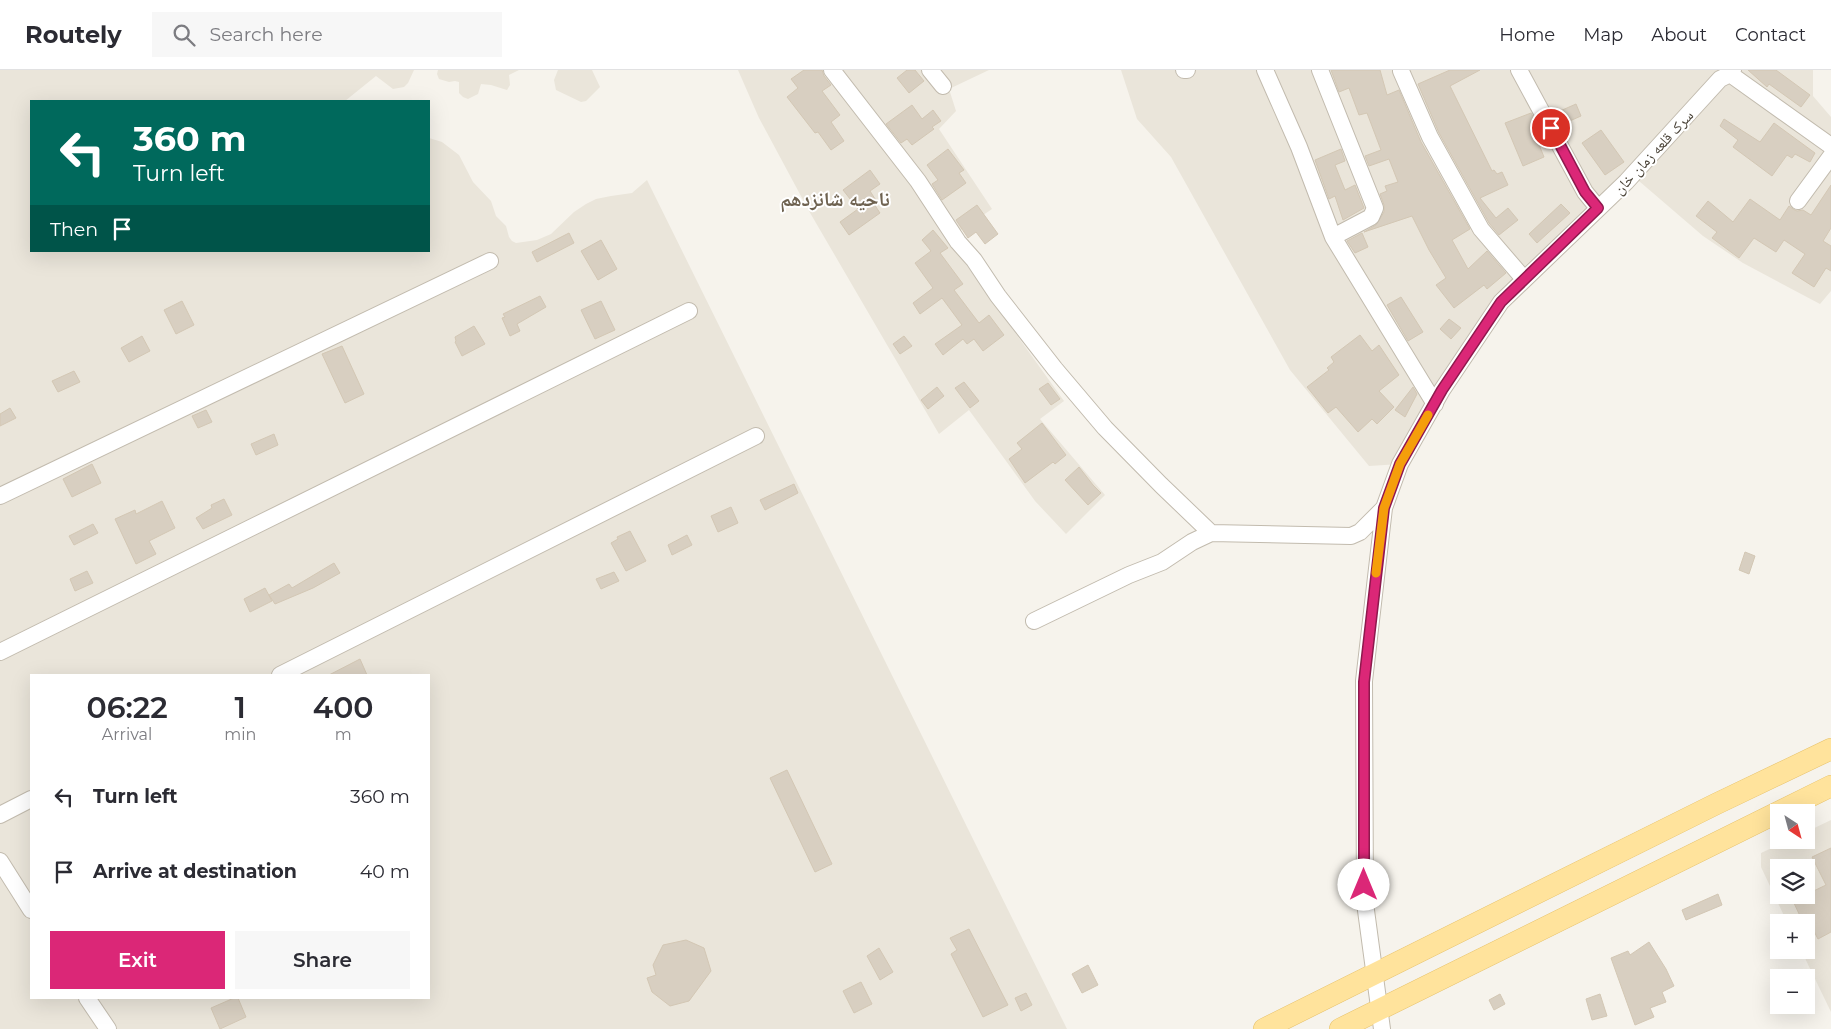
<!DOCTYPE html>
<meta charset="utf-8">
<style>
:root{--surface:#fff;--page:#f7f7f7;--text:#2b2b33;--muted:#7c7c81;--line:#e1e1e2;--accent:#db2777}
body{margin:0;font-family:Montserrat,"Noto Naskh Arabic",sans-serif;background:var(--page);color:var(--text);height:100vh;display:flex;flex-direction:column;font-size:19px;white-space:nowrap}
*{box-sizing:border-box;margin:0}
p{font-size:16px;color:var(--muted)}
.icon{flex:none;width:28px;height:28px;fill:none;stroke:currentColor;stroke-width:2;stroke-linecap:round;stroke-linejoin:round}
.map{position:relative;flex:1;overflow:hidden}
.drawer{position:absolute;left:30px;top:604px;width:400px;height:325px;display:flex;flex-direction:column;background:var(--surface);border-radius:0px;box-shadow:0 5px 20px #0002}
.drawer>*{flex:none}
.banner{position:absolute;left:30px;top:30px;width:400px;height:152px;border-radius:0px;box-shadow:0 5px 20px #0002;background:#00695c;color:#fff;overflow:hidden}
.needle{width:32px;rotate:144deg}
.tools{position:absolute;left:1770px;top:734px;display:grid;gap:10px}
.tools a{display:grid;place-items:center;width:45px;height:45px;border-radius:0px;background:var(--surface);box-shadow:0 5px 20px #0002;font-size:25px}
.pin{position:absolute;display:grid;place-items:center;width:42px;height:42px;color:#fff;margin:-21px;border:2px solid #fff;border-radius:50%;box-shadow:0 1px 5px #0007}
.me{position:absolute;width:55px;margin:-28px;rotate:0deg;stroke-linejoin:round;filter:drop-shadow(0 0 4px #0008)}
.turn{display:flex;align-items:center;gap:18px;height:105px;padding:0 20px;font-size:22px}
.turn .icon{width:65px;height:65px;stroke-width:2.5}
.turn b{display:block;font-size:35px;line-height:42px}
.then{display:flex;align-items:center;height:48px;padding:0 20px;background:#0003;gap:10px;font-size:19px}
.eta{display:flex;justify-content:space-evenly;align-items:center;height:85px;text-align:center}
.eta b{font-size:30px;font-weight:600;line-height:35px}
.cta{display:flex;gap:10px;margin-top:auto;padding:10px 20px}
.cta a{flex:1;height:58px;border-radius:0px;background:var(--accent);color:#fff;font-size:20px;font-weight:600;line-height:58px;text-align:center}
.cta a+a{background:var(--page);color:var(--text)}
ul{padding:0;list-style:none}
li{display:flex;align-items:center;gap:15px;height:75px;padding:0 20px}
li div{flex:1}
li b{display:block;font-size:19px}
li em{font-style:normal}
header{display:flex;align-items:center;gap:30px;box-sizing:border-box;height:70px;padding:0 25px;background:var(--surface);border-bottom:1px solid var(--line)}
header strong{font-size:24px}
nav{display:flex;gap:28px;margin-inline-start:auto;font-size:18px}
.search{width:350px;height:45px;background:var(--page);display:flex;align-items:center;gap:12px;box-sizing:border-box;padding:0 18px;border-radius:0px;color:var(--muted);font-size:19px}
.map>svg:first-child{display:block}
.residential{fill:#eae5da;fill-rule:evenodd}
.building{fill:#d8cfc1;stroke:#d3c7b4}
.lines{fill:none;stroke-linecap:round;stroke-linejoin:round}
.minor-casing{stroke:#c2bbae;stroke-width:18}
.major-casing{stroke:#e6c16a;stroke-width:22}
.minor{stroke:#fff;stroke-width:16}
.major{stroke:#ffe39c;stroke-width:21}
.route-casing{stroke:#8e194d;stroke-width:12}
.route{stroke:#db2777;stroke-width:9}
.slow{stroke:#f59e0b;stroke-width:9}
.labels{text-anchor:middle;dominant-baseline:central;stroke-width:4;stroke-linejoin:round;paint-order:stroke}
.street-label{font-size:15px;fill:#4b4439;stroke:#fff}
.district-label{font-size:20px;font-weight:bold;fill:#6e6250;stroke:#fff}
</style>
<header>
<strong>Routely</strong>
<div class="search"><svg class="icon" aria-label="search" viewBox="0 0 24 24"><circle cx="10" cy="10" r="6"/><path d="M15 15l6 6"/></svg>Search here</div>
<nav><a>Home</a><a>Map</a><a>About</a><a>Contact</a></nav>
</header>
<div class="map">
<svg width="1831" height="959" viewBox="0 0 1831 959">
<rect width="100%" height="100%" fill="#f6f3ec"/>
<path class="residential" d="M0 0H414L408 13 404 17 393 19 376 6 345 31H31V181H429V68L442 72 459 85 473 112 491 131 496 146 506 156 509 167 512 171 516 173 537 170 551 164 574 142 586 134 596 129 611 126 632 123 647 110 1067 959H0ZM31 605H429V928H31Z
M438 0H519L509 5 510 15 507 20 491 15 481 14 478 24 468 29 463 27 459 23V12L455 11 449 12 439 9 437 4Z
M558 0H592L600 17 586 31 581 32 556 20 554 10Z
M738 0H989L949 19 956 41 939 59 992 139 948 169 1064 331 1040 349 1105 425 1066 464 1035 431 969 340 939 364 809 141 759 48Z
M1121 0H1813V26L1831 47V221L1820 234 1743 193 1703 166 1632 105 1501 232 1400 394 1369 396 1290 300 1171 87 1137 49Z
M1831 750V942L1801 880H1806V852H1787L1761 797V783L1789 770H1806V762ZM1779 798H1806V825H1779Z"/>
<path class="building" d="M804 0H822L824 6 831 15 822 21 840 45 831 52 844 71 831 80 818 62 815 63 787 27 798 18 791 9Z
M907 0H915L924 11 909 23 897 8Z
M1331 0H1380L1387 25 1399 20 1421 72 1470 159 1452 170 1468 199 1487 181 1506 203 1487 219 1484 215 1454 238 1436 215 1446 208 1429 180 1412 146 1364 162 1376 155 1384 142V135L1380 124 1387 121 1385 116 1398 112 1389 89 1369 96 1365 86 1381 80 1367 43 1359 45 1349 18 1339 22Z
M1450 0H1480L1450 16 1492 101 1494 100 1497 104 1502 102 1508 115 1480 128 1496 148 1508 138 1518 150 1499 165 1489 153 1439 63 1418 14Z
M1748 0H1776L1810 25 1801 37 1769 14 1767 17Z
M1576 34 1581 46 1565 53 1560 41Z
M912 35 922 49 933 40 941 51 932 57 934 59 912 75 907 69 901 73 886 54Z
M1531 43 1539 58 1533 60 1544 87 1523 96 1505 53Z
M1724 49 1760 72 1774 53 1815 83 1810 92 1795 84 1792 88 1787 85 1772 106 1733 77 1738 70 1720 56Z
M1601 60 1624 92 1605 105 1582 73Z
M948 79 964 100 959 103 966 113 942 130 932 114 938 110 927 95Z
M1341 79 1345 91 1335 95 1345 120 1355 115 1364 138 1343 150 1335 126 1329 129 1315 90Z
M870 100 880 114 870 121 877 132 874 134 880 143 849 165 840 152 858 139 843 120Z
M1831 115V158L1823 171 1831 176V201L1826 198 1814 217 1792 203 1805 184 1784 170 1776 182 1754 168 1739 188 1712 168 1717 162 1696 146 1708 131 1733 152 1750 129 1780 150 1789 136 1793 139 1797 141 1803 140 1811 145Z
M1561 134 1570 143 1537 173 1529 164Z
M977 135 998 164 985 174 976 162 968 168 956 150Z
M933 160 948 178 940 183 963 214 954 220 979 253 989 245 1004 265 983 281 974 269 967 274 963 269 943 285 935 274 962 255 942 228 920 244 913 233 933 218 915 193 931 181 922 170Z
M569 163 574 173 537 192 532 182Z
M1362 163 1368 177 1355 183 1347 171Z
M601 170 617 199 598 210 581 181Z
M540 226 546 237 517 254 520 261 510 266 502 248 505 247 503 244Z
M1401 227 1423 262 1408 271 1387 235Z
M182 231 194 255 176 264 164 240Z
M601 231 615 260 595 269 581 240Z
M1449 249 1461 258 1451 269 1440 259Z
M474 256 485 274 462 286 455 272 456 271 455 267Z
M1360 265 1372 281 1379 275 1399 305 1379 321 1394 337 1377 354 1372 349 1358 362 1336 337 1328 343 1307 317 1329 300 1327 298 1334 292 1331 287Z
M142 266 150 281 129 292 121 278Z
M904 266 912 276 900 284 893 274Z
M342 276 364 324 345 333 322 284Z
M74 301 80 312 58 322 52 311Z
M964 312 979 331 970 338 955 318Z
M1048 313 1060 329 1051 335 1039 319Z
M937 317 944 326 928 339 921 330Z
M1413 317 1417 324 1405 347 1395 340Z
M10 338 16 348 0 356V344Z
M206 340 212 352 198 358 192 346Z
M1042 353 1066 385 1055 394 1053 392 1025 413 1009 389 1022 379 1017 373Z
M274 364 278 375 256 385 251 374Z
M92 394 101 413 72 427 63 409Z
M1079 397 1093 415 1101 423 1088 435 1065 410Z
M794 414 798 423 765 440 760 430Z
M224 429 232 445 203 459 196 448 212 438 211 435Z
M162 431 175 458 149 471 156 484 136 494 115 449 135 440 136 444Z
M731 437 738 453 718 462 711 446Z
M93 454 98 463 74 475 69 466Z
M630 461 646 491 626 501 611 473 618 469 617 467Z
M687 465 692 475 672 485 668 475Z
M1745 482 1755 486 1749 504 1739 500Z
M334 493 340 503 313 518 275 534 269 525 289 514 292 518Z
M87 501 93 513 75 521 70 509Z
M614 502 619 511 601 519 596 509Z
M265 518 272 531 250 542 244 529Z
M360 589 367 605H329Z
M787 700 832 794 815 802 770 708Z
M1831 778V862L1818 869 1806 846 1801 848 1793 831 1826 815 1812 787Z
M1718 824 1722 835 1686 850 1682 840Z
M969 859 1008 935 983 947 951 884 957 880 950 868Z
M686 870 704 878 711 901 689 931 670 936 652 922 647 908 656 905 653 895 663 875Z
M1649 872 1666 899 1674 916 1662 922 1666 932 1650 938 1654 947 1635 955 1611 888 1628 881 1630 885Z
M879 878 893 902 880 910 867 886Z
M1088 895 1098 915 1082 923 1072 904Z
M861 912 872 934 854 943 843 921Z
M1026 923 1032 935 1021 941 1015 928Z
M1500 924 1505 934 1494 940 1489 930Z
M1600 924 1607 946 1592 950 1586 929Z
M234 928H238L246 947 220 959 211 938Z"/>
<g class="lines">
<defs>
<path id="minor" d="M832 0 918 111 958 172 974 190 998 226 1055 299 1105 358 1161 415 1211 463
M930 0 943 16
M1184 0H1187
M1265 0 1299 77 1333 167 1435 334
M1320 0 1375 138 1371 147 1333 167
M1519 0 1585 122 1598 138
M1401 1 1430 67 1481 159 1524 209
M1730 4 1831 76
M1798 131 1831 86
M0 426 490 191
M1034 551 1129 505 1162 492 1192 472 1211 463 1351 466 1360 462 1384 438
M0 582 689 241
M280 605 756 366
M0 745 31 729
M0 791 31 840
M87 928 108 959
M1382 959 1365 833 1364 611 1384 438 1400 394 1442 320 1501 232 1626 112 1720 9 1730 4 1733 0"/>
<path id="major" d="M1264 959 1716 734 1831 679
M1340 959 1831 716"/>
</defs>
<use href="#minor" class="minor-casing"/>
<use href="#major" class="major-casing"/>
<use href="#minor" class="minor"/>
<use href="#major" class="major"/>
</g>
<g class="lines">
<defs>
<path id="route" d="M1364 815V612L1384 438 1400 394 1442 320 1501 232 1598 138 1585 122 1551 58"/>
</defs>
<use href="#route" class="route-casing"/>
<use href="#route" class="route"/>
<path class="slow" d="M1376 503 1384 438 1400 394 1428 345"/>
</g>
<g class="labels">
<g class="street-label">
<text transform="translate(1653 82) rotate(-47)">سرک قلعه زمان خان</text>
</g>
<g class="district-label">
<text x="835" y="129">ناحیه شانزدهم</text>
</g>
</g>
</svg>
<div class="tools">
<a><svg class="needle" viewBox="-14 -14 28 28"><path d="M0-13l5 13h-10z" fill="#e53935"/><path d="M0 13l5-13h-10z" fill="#7c7c81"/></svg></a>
<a><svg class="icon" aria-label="layers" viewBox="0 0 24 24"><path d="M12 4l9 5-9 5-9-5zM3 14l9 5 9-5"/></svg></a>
<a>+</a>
<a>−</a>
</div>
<div class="pin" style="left:1551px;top:58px;background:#d93025"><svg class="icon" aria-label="arrive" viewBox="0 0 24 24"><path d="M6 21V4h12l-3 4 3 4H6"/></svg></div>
<svg class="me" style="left:1364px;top:815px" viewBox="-20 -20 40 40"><circle r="19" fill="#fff"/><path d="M0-13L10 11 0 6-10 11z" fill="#db2777"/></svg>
<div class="banner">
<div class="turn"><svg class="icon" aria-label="left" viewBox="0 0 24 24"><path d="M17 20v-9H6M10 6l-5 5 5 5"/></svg><div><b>360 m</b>Turn left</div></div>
<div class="then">Then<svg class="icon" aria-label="arrive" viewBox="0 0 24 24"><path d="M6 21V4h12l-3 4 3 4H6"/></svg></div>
</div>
<section class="drawer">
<div class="eta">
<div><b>06:22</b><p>Arrival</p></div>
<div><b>1</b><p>min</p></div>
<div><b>400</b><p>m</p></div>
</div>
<ul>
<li><svg class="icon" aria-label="left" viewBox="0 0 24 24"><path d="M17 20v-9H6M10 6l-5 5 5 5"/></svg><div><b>Turn left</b></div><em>360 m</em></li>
<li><svg class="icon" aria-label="arrive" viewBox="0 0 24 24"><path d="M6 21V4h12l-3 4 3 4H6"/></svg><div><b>Arrive at destination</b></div><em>40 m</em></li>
</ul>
<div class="cta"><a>Exit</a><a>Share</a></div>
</section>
</div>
